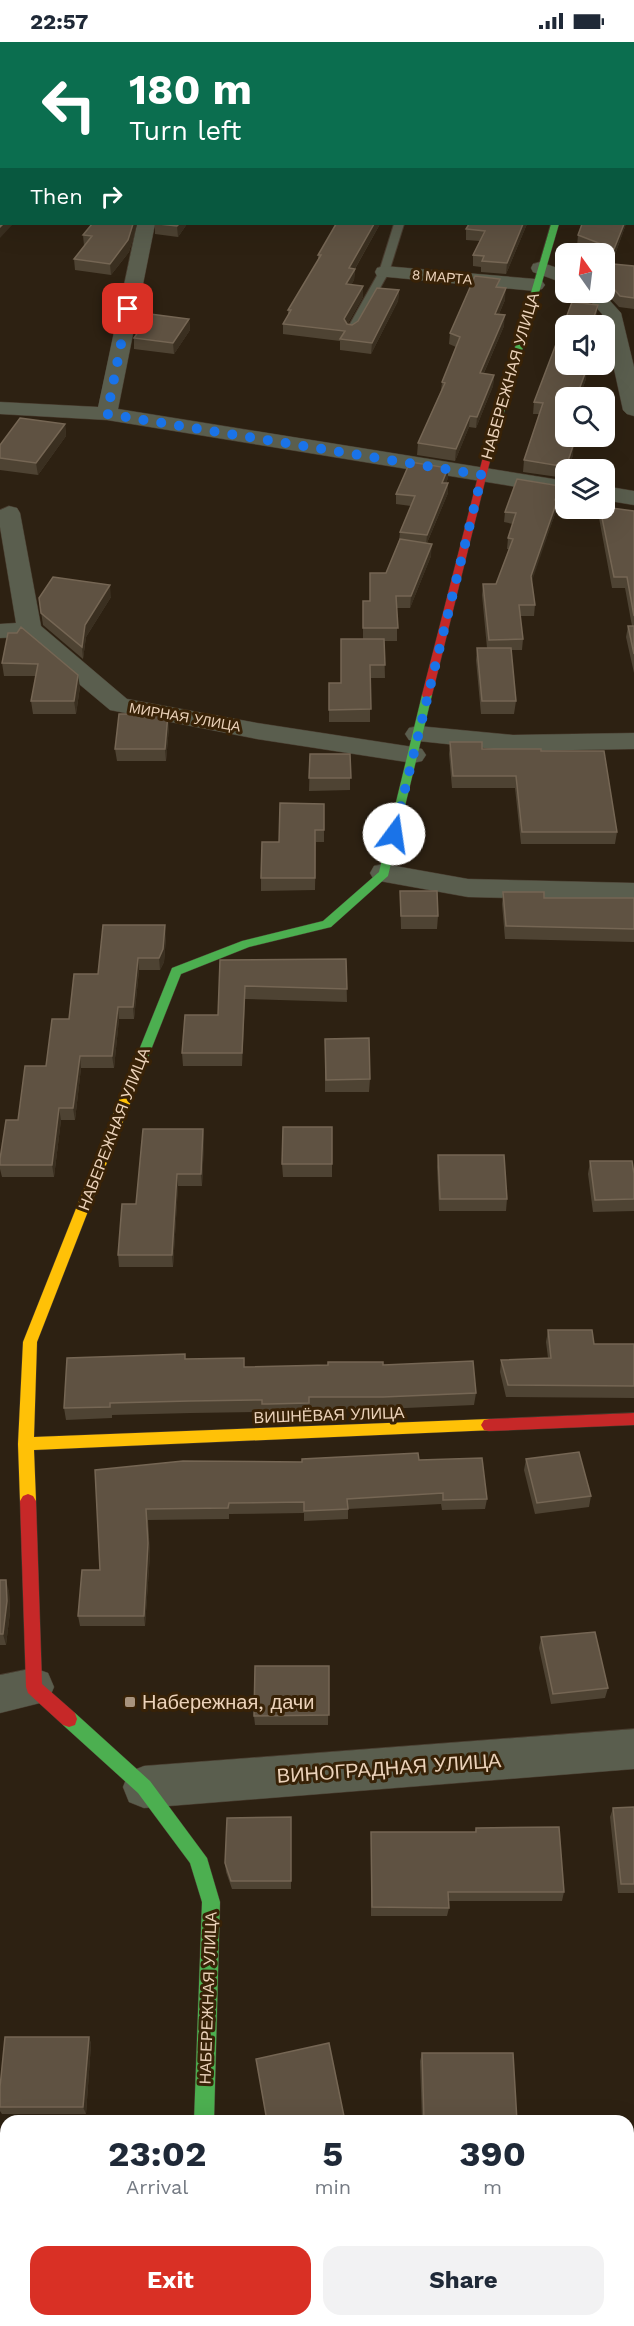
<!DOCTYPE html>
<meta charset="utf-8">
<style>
:root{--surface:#fff;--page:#f2f2f3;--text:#1f2937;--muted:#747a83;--accent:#d93025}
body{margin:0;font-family:"Work Sans",sans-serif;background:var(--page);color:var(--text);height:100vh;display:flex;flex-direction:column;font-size:22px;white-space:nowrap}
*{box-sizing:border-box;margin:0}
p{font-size:20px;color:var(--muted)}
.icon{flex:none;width:33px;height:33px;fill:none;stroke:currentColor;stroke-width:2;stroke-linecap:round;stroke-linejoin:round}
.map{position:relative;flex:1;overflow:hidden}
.details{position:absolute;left:0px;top:2073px;width:634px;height:212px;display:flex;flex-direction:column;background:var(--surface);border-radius:18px 18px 0 0;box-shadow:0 6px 24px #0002}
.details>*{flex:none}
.top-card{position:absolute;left:0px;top:0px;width:634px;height:183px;box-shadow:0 6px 24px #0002;background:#0b6e4f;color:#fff;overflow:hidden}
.needle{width:39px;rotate:346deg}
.tools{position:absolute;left:555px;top:201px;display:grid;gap:12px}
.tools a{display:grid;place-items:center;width:60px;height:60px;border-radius:12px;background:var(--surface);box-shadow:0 6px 24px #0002;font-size:30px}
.pin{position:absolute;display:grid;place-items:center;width:51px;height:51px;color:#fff;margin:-26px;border-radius:12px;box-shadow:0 3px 9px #0006}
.me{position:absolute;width:66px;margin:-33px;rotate:14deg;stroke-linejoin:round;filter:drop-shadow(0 0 4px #0008)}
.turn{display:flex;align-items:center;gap:21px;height:126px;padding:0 30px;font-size:27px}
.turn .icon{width:78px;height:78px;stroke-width:2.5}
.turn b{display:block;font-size:42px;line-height:51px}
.then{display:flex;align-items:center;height:57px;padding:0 30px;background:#0003;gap:12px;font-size:22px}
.eta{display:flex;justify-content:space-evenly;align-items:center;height:102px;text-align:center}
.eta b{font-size:36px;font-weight:700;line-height:42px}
.action{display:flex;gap:12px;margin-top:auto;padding:12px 30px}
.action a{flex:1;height:69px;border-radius:18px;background:var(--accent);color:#fff;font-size:24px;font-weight:700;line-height:69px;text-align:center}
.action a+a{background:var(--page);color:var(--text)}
.status{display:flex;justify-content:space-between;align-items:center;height:42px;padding:0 30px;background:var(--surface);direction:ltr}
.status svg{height:16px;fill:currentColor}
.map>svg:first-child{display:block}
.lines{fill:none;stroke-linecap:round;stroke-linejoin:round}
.lane-casing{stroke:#493c2f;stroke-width:2}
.street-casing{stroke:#493c2f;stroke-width:1}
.fast-casing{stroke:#493c2f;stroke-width:1}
.slow-casing{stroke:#493c2f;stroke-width:1}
.jam-casing{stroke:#493c2f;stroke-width:1}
.lane{fill:#5a5e4e;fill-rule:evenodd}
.street{fill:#5a5e4e;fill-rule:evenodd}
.fast{fill:#4caf50;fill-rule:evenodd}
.slow{fill:#ffc107;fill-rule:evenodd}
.jam{fill:#c62828;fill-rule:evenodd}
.wall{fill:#4e4333}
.shaded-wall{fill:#3a2f20}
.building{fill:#5f5242;stroke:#756654;stroke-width:1.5}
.route{stroke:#1a73e8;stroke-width:10;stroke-dasharray:0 18}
.poi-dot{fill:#a8947f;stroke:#382207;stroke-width:2}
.labels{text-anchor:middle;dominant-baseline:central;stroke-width:6;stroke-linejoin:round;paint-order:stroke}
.far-street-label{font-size:14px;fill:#ebd2ba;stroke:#382207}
.street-label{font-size:16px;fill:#ebd2ba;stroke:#382207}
.near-poi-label{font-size:20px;fill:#ebd2ba;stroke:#382207;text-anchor:start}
.near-street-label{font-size:20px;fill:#ebd2ba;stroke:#382207}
</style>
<div class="status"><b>22:57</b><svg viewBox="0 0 49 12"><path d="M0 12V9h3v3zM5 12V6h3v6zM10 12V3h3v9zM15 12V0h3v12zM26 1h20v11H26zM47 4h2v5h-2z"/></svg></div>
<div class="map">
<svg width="634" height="2284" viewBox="0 0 634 2284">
<rect width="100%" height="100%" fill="#2d2112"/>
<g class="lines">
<defs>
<path id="lane" d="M87 0H96L97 2H88Z
M394 182H404L389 230 356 289 351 292 347 291 346 289 379 230Z
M6 2211V2239L0 2240V2212Z"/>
<path id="street" d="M0 82H2V92H0Z
M137 182H155L118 367 566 439V453L107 378 0 372V360L98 365Z
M540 220 566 229V242L533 230 531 226 533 222Z
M384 224 535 237 542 239 545 243 542 247 535 249 377 234 375 230 377 226Z
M582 250H602L621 271 634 325V374L627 372 623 368 602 272Z
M604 444 634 449V463L604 458Z
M9 464 17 466 20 471 41 584 127 657 257 681 413 705 422 707 426 713 422 719 413 721 257 697 110 668 23 595 0 596V582L16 581 0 485V468Z
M418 684 513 693 634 691V707L513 709 409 698 405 692 409 686Z
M384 822 468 837 634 841V859L468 855 374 838 370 831 374 824Z
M34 1626 48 1631 54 1645 48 1659 0 1671V1633Z
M634 1687V1727L144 1766 129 1760 123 1745 129 1730 144 1724Z
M628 2115H634V2163H628Z
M172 2278H222V2284H172Z"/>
<path id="fast" d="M553 0H560L551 2Z
M551 182H559L491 415 484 417 483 415Z
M427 650 432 653 388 834 331 885 249 905 181 932 147 1018 141 1023 137 1021 135 1018 172 926 242 899 323 879 379 830 422 653Z
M69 1669 75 1671 150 1739 207 1816 220 1860 214 2079H194L202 1860 190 1821 138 1751 63 1683 61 1677 63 1671Z"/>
<path id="slow" d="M141 1013 147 1018 37 1300 34 1395 489 1377 494 1378 497 1383 494 1388 34 1408 36 1459 33 1464 28 1466 23 1464 20 1459 18 1402 23 1300 135 1018Z"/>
<path id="jam" d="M487 412 491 415 432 653 427 656 423 655 422 653 483 415Z
M634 1371V1383L489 1389 484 1388 481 1383 484 1378 489 1377Z
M28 1452 33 1454 36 1459 42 1642 75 1671 77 1677 75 1683 69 1685 63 1683 28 1651 26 1645 20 1459 23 1454Z"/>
</defs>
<use href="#lane" class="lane-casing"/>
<use href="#street" class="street-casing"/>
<use href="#fast" class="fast-casing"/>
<use href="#slow" class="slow-casing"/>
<use href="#jam" class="jam-casing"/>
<use href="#lane" class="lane"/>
<use href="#street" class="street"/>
<use href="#fast" class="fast"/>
<use href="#slow" class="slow"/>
<use href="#jam" class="jam"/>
</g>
<path class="wall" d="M586 0H624L623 2H586Z
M92 182H137L129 210 111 233 75 228 74 217 84 204 83 193Z
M155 182H187L178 195 155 192Z
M380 182 355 227 354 238 351 243 363 255 347 283H352L399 248 398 259 371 312 340 308V299L283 292V282L288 273V268L318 219V213Z
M527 182 506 232 481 230V225L473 224V213L480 199 466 198V187Z
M626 182 613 218 604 215V212H595L577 204 578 193Z
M634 224V267L619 265 605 250 607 239Z
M499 246 505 258 499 272 504 284 484 331 494 333 493 344 476 386 469 385 455 419 417 413 418 401 441 349 442 340 456 305 449 302 450 291Z
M597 274 579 325 586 337 563 400 573 413 568 428H566L565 436 523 430 524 418 539 372H533L534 360Z
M189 277 190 288 174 312 134 307V296Z
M65 382 66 394 38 433 0 428V403Z
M448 436 446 441 448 451 427 501 431 514 410 566H397V599H384L385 636H370V680H329V641H341L363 597V559H370V531H386L399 499 400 490 411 464 396 462V452Z
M559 454 557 459 556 469 531 539 535 563 534 574H520L523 597 522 608H511L516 659 514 672H481L476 618 477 606H487L482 553 483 542H496L509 507H507L508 496 513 482 504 480 505 470Z
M600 466 634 469V631L626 595 628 584H632L625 546H612L599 476Z
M111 555 86 595 83 617 43 583 39 556Z
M8 591 80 645 76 672H33L31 659 36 634H4L2 621Z
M169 685 166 719H117L115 707Z
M450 700 482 707 541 709 617 790 615 802H521L515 746H452L449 712Z
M310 712H350V748L309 749Z
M324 762V800H316L315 848 261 849V836L279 800Z
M400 849 438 874 437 887H401Z
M503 850 544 856H634V900L505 897 502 862Z
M166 895 164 920 160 928H139L134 977H119L114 1026H81L75 1078H61L54 1135H2L0 1127V1117L18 1078 69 977 98 932Z
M346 917 347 960 245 957 242 1024H183L182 1011 218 973 220 918Z
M325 997 370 1037 369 1050H325Z
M332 1085V1135H283L282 1122Z
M203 1087 204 1100 202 1144H178L173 1225H119L118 1213 136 1162Z
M438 1113 507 1157 506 1169H439L437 1125Z
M590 1119 634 1132V1169L593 1170 588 1132Z
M548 1288 594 1302H634V1356L506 1355 500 1330 501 1318 548 1316 546 1300Z
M244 1316V1325L476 1351 474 1363 383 1367H309V1372L268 1374H262V1370L191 1371 112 1373V1376L66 1378 64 1366 185 1317Z
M526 1417 591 1454 589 1465 535 1472 524 1428Z
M419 1418 487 1457 485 1467 442 1468 441 1462 348 1467V1477L304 1479V1471L229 1472V1477L148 1478 150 1512 145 1584H80L78 1574 100 1528 95 1428 302 1420Z
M0 1538 9 1549 10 1570 6 1603H0Z
M541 1595 608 1646 605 1656 551 1662 539 1606Z
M329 1624 328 1683H255L254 1674Z
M634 1765V1851H618L610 1775 613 1766Z
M291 1784V1847H232L226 1830 225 1821Z
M476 1786 564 1850 562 1859H448L449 1866 447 1874H371V1790H475Z
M89 1995 91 2002 86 2072H2L0 2069V2045Z
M422 2011 517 2079H422L420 2019Z"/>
<path class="shaded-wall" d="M3 182H13L0 196V185Z
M133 182H137L129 210 111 233 110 222Z
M179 182H187L178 195 177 184Z
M374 182H380L353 230 355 227 354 238 346 253V242L349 226Z
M523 182H527L506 232 507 221Z
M624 182H626L613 218 614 207Z
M363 244V255L344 288V277Z
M506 246 505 258 494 283 495 272Z
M399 248 398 259 371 312 372 301Z
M598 263 597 274 594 284H591Z
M505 273 504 284 479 342 480 331Z
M189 277 190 288 174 312 173 301Z
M587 326 586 337 579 356H576Z
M494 333 493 344 476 386 477 375Z
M470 374 469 385 455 419 456 407Z
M65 382 66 394 38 433 36 421Z
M566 386V394L559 411 561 399Z
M574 401 573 413 568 428H566Z
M448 426V436L442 450V441Z
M448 441V451L426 503 427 493Z
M560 444 559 454 553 469 555 458Z
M557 459 556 469 530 545 531 534Z
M432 502 431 514 410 566 411 554Z
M110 543 111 555 86 595 83 617 82 605 85 583Z
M78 633 80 645 76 672 74 659Z
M168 672 169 685 166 719 165 707Z
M165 883 166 895 164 920 160 928 159 916Z
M138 916 139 928 134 977 133 965Z
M245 944V957L242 1024V1011Z
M118 965 119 977 114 1026 112 1014Z
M80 1014 81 1026 75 1078 73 1066Z
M59 1066 61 1078 54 1135 52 1123Z
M203 1087 204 1100 202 1144 201 1132Z
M177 1132 178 1144 173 1225 172 1213Z
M146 1467 150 1512 145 1584 144 1574Z
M6 1538 9 1549 10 1570 6 1603 3 1592Z
M89 1995 91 2002 86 2072 83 2065Z"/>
<path class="building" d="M600 0H622L621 2Z
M2 94V182H3L0 185V95Z
M92 182H133L128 198 110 222 74 217 92 194 83 193Z
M159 182H179L177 184Z
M336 182H374L349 226 355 227 346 242 363 244 344 277 347 282 352 283 358 279 377 246 399 248 372 301 340 297 345 289 283 282 291 268H288L321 213H318Z
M469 182H523L507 221 482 219 484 214 473 213 485 189 466 187Z
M582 182H624L614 207 578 193Z
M613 222 634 224V256L620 254 607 239Z
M475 234 500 237 496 245 506 246 495 272 505 273 480 331 494 333 477 375 470 374 456 407 418 401 445 341 442 340 460 295 450 291Z
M572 260 598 263 591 284H566V322H577L576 324 587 326 576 356H566V386L561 399 574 401 566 425 524 418 543 361 534 360Z
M150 272 189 277 173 301 134 296Z
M20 376 65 382 36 421 0 416V403Z
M410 420 448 426 442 441H448L427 493 400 490 415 454 396 452Z
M517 437 560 444 555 458 557 459 531 534 535 563H519L523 597 489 598 483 542H496L513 497 508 496 516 471 505 470Z
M604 465 634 469V574L627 535H614L600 466H604Z
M400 497 432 502 411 554H396L398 586H363V559H370V531H386Z
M53 535 110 543 85 583 82 605 41 571 39 556Z
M628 584H634V612Z
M21 585 78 633 74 659H31L38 622 2 621 8 591H17Z
M341 597H384L385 623H370L371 667 329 668V641H341Z
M477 606H511L516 659H482Z
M119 672H168L165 707H115Z
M450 700H482V707H541V709H604L617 790H522L516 734H453Z
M310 712H350L351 736H309Z
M280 761 324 762V788H315V836H261L262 800H279Z
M400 849H437L438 874H401Z
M503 850H544V856H634V887L506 884Z
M103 883H165L163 907 159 916H138L133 965H118L112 1014H80L73 1066H59L52 1123H0V1117L6 1078H18L25 1024H46L52 977H69L74 932H98Z
M346 917 347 947 245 944 242 1011H182L185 973H218L220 918Z
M369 996 370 1037 326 1038 325 997Z
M283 1085H332V1122H282Z
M143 1087H203L201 1132H177L172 1213H118L122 1162H136Z
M438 1113H504L507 1157H440Z
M590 1119H632L634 1132V1157L595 1158Z
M548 1288H592L594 1302H634V1344L508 1343 501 1318 551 1316Z
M185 1312V1317L244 1316V1325L328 1323V1320H383V1323L473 1319 476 1351 383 1355H309V1361L268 1362H262V1358L190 1359 110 1361V1365L64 1366 67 1316Z
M579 1410 591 1454 537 1461 526 1417Z
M418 1411 419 1418 482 1416 487 1457 443 1458V1451L347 1457 348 1467 304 1469V1460L229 1461 228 1466 146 1467 148 1501 144 1574H78L82 1528H100L95 1428 183 1419 302 1420V1417Z
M0 1538H6L7 1559 3 1592H0Z
M595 1590 608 1646 553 1652 541 1595Z
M255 1624H329V1673L254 1674Z
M634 1765V1842H621L613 1766Z
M291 1775V1839H231L225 1821 227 1776Z
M559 1785 564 1850H448L449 1866 372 1865 371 1790H476V1786Z
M5 1995H89L83 2065H0V2045Z
M329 2001 345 2079H267L256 2017Z
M422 2011H513L517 2079H424Z
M229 2278H317V2284H229Z"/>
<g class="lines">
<path class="route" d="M128 267 107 372 482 433 394 792"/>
</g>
<rect class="poi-dot" x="124" y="1654" width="12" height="12" rx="3"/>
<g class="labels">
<g class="far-street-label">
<text transform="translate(442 235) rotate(5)">8 МАРТА</text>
<text transform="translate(185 675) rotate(10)">МИРНАЯ УЛИЦА</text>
</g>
<g class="street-label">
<text transform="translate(510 334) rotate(-74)">НАБЕРЕЖНАЯ УЛИЦА</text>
<text transform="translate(114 1087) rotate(-69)">НАБЕРЕЖНАЯ УЛИЦА</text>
<text transform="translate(329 1373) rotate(-2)">ВИШНЁВАЯ УЛИЦА</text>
<text transform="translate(208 1956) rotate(-88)">НАБЕРЕЖНАЯ УЛИЦА</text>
</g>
<g class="near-poi-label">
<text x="142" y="1660">Набережная, дачи</text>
</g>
<g class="near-street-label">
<text transform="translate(389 1726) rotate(-4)">ВИНОГРАДНАЯ УЛИЦА</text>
</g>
</g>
</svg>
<div class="tools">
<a><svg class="needle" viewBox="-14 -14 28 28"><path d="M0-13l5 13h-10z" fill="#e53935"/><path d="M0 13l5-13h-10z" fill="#747a83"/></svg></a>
<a><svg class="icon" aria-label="sound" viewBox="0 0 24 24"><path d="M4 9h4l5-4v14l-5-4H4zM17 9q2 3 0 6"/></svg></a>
<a><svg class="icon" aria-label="search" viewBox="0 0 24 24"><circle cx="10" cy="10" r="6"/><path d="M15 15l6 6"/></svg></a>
<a><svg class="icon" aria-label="layers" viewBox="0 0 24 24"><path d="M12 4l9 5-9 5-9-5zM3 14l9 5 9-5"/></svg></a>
</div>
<div class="pin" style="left:128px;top:267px;background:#d93025"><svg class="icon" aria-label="arrive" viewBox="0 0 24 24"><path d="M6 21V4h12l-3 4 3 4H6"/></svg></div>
<svg class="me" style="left:394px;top:792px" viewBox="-20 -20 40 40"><circle r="19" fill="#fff"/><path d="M0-13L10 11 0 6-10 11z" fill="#1a73e8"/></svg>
<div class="top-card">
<div class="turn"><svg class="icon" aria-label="left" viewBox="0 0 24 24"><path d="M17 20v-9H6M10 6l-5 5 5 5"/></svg><div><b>180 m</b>Turn left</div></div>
<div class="then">Then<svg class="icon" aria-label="right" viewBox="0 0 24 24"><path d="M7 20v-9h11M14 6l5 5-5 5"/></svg></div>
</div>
<section class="details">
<div class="eta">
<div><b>23:02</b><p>Arrival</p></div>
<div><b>5</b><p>min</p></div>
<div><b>390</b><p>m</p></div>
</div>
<div class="action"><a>Exit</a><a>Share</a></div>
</section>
</div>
